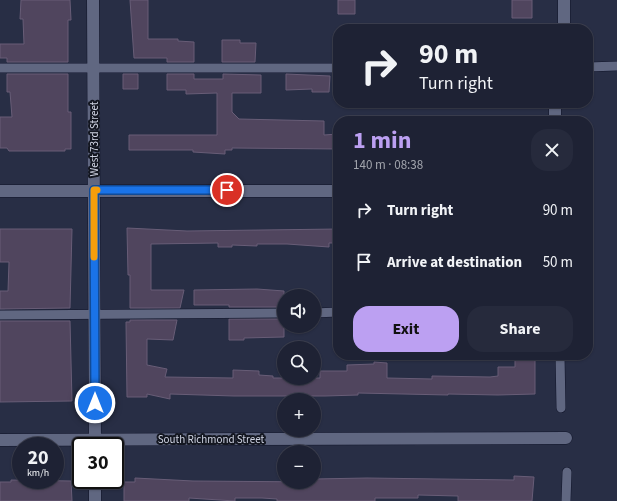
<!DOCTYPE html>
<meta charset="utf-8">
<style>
:root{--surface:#1e2234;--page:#262a3c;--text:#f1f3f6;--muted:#a1a4ac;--line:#3c3f4f;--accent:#bca0f2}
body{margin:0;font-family:"Source Sans 3",sans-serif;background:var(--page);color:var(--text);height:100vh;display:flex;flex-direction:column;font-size:15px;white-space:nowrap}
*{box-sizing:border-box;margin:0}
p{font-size:13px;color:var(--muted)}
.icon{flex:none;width:22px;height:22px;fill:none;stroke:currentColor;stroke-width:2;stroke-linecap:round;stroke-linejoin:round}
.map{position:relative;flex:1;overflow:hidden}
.sheet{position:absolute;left:333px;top:116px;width:260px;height:244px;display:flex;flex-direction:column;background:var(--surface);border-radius:16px;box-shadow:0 1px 3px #0004,0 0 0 1px var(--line)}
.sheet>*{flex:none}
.hud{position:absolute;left:333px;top:24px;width:260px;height:84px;border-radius:16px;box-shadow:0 1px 3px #0004,0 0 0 1px var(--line);background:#1e2234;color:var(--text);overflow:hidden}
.controls{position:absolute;left:277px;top:289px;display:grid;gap:8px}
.controls a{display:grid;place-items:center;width:44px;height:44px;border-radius:50%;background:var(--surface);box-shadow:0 1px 3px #0004,0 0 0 1px var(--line);font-size:20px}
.speed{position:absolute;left:12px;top:437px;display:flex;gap:8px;font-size:20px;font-weight:700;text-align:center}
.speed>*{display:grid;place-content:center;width:52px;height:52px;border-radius:50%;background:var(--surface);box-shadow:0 1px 3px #0004,0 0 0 1px var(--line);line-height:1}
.speed small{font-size:10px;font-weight:400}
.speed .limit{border:2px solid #111;border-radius:6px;background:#fff;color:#111}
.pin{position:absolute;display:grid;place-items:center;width:34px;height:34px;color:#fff;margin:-17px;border:2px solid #fff;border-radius:50%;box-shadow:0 1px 4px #0007}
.me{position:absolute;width:44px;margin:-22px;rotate:0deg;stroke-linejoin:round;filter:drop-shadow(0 0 3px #0008)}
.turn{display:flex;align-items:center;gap:14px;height:84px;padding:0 20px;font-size:18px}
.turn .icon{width:52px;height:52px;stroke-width:2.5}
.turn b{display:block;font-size:28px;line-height:34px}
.round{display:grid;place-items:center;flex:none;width:42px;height:42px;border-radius:16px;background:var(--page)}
.head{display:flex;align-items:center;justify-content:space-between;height:68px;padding:0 20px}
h1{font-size:24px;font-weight:700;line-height:30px;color:var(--accent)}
.cta{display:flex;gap:8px;margin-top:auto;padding:8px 20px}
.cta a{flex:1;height:46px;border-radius:16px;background:var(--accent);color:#111;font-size:16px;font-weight:700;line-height:46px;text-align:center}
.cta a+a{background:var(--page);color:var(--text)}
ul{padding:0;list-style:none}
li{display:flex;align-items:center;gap:12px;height:52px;padding:0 20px}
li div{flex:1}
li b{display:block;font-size:15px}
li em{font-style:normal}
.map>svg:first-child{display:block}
.building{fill:#50455e;stroke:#685d77}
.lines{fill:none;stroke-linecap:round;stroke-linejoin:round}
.service-casing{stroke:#11152a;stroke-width:10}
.minor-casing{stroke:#11152a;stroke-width:13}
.service{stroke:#606781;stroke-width:9}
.minor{stroke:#606781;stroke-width:12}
.route-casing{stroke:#114b97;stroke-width:10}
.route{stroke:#1a73e8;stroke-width:7}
.slow{stroke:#f59e0b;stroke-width:7}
.labels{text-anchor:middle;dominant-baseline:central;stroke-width:4;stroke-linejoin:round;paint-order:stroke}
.street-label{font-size:11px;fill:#ced2e1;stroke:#141721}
</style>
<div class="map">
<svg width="617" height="501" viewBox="0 0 617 501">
<rect width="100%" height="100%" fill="#282e45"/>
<path class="building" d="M21 0H70L71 20H68V62H7V58H0V44H24L23 19H20Z
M130 0H148V39H178V41L194 42V62H167V58H134Z
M338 0H355V14H338Z
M512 0H532V18H512Z
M222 40H240V43H256L255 62H222Z
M7 74H68V112H71V149H65V151H9L7 148H0V117H12L10 92H7Z
M123 74H138V89H123Z
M167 74H194V79H223V74L261 75V93H232V112L239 119 324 121V135L338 134V149L232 148V150H225V154L193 152V150H129V135H217V93L186 94V90H167Z
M286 74 330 76 329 92H312V89L286 90Z
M127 228 187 231 338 229V243H329V247L287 244H257V246L232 245V247H218V243L151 244V290H184L180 308H130V275H128Z
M0 229H72L70 308 0 309V291H8L9 262H0Z
M194 290 257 289 284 291V307H229V305H194Z
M229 319H284V337L244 338V340H229Z
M130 320H177L173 340 147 339V365L167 369 165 377 233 378V370L259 371V375L273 376V378H320V371H347V365L374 364V362L387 363V378L432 379V376L490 377 498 376V367H515V358H531L535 359V394L498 395 448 394V395L358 393V395L325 396H234L170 394V399L147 394V397H127L126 322H130Z
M0 321H70L72 401 0 402Z
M514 476 534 477 532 501H458V496L418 495V498H375V501H277V499L262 498H235V501L189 498V501H124V482H135V478L193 481 314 482V479L367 478 514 480Z
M11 480 71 481 72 501H0V482H11Z"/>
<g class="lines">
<defs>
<path id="service" d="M588 67 617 66
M0 68H338
M314 313 338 312
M0 315 284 313
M560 355 561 408
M566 501 567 472"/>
<path id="minor" d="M93 0 95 446
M564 0V29
M555 103V121
M0 191H338
M0 440 566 438
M95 480V501"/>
</defs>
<use href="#service" class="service-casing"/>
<use href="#minor" class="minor-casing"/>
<use href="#service" class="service"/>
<use href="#minor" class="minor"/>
</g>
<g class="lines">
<defs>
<path id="route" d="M95 403 94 190H227"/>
</defs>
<use href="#route" class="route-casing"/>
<use href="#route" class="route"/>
<path class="slow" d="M94 257V190H97"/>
</g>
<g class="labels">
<g class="street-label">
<text transform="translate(94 139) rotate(-90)">West 73rd Street</text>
<text x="211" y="439">South Richmond Street</text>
</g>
</g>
</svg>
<div class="controls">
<a><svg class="icon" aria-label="sound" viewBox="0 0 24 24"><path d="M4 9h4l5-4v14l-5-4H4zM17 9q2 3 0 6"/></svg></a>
<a><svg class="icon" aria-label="search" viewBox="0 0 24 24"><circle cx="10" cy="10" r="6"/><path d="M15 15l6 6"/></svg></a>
<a>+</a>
<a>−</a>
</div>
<div class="speed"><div>20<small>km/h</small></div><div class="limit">30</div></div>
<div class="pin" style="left:227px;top:190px;background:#d93025"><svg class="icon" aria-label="arrive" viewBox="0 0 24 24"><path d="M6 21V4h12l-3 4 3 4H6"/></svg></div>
<svg class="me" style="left:95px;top:403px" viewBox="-20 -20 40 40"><circle r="17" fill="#1a73e8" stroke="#fff" stroke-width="3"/><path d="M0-11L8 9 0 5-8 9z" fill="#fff"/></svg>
<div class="hud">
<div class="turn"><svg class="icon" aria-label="right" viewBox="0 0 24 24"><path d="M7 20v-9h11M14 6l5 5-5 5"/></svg><div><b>90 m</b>Turn right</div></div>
</div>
<section class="sheet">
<div class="head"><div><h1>1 min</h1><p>140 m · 08:38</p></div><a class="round"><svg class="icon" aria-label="close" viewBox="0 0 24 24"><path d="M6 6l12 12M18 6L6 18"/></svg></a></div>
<ul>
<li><svg class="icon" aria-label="right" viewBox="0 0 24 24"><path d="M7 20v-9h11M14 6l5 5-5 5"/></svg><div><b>Turn right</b></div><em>90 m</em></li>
<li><svg class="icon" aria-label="arrive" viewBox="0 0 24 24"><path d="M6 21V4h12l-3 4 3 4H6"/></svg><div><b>Arrive at destination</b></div><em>50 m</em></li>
</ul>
<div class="cta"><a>Exit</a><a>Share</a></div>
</section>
</div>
